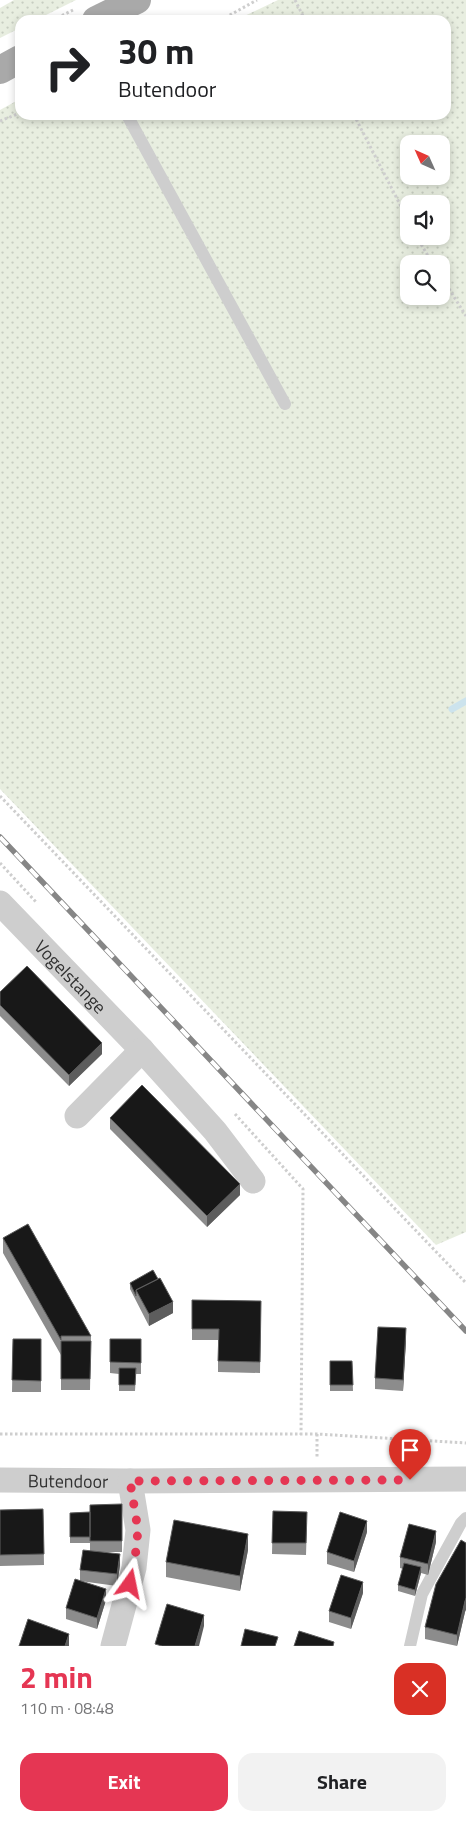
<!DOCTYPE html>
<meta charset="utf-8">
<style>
:root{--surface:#fff;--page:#f2f2f2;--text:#202124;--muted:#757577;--accent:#e53653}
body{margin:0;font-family:"Titillium Web",sans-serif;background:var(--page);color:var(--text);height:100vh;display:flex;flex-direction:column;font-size:19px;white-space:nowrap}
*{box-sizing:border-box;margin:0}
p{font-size:16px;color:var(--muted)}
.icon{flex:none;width:28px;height:28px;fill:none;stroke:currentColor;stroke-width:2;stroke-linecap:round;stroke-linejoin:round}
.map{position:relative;height:1646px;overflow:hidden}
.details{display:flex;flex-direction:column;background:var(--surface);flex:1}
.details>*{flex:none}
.top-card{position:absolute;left:15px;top:15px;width:436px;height:105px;border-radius:15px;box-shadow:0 2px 8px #0003;background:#fff;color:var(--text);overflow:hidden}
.needle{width:32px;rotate:315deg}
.controls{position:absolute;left:400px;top:135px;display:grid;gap:10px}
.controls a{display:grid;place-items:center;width:50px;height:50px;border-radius:10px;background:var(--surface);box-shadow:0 2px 8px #0003;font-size:25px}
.pin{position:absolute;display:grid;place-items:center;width:42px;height:42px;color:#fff;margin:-51px -21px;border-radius:50% 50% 50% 0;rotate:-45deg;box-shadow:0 0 5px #0007}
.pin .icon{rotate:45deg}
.me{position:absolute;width:55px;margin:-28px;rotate:12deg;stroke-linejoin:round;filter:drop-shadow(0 0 4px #0008)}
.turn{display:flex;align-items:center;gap:18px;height:105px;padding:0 20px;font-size:22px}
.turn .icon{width:65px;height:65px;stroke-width:2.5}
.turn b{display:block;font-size:35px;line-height:42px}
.round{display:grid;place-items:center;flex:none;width:52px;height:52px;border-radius:15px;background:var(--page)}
.head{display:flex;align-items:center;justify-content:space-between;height:85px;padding:0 20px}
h1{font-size:30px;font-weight:700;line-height:38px;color:var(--accent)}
.button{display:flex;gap:10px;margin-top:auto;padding:10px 20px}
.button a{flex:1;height:58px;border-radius:15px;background:var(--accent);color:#fff;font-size:20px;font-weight:700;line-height:58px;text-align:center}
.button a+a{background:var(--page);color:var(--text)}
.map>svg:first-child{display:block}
.grass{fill:url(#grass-dots);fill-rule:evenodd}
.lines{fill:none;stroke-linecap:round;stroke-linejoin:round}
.stream{stroke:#cce3ed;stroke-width:7}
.path{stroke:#cecece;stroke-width:3;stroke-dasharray:2.5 2.5;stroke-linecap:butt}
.lane{stroke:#cecece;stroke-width:12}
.street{stroke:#cecece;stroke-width:25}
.primary{stroke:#a9a9a9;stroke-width:28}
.rail-casing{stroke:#868686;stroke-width:5.5}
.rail{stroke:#fff;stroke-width:4;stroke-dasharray:11;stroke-linecap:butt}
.wall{fill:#8c8c8c}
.shaded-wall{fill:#5d5d5d}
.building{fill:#181818;stroke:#5d5d5d}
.route{stroke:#e53653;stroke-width:9;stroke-dasharray:0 16.2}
.labels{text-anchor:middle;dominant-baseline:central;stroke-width:5;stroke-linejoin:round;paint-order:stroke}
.street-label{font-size:18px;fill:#313131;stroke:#fff}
</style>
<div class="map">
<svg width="466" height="1646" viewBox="0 0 466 1646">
<defs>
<pattern id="grass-dots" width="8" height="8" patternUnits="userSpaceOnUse" patternTransform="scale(1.25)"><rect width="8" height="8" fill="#e8eee0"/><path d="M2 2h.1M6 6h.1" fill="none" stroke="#c7cdc1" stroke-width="1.8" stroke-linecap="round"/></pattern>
</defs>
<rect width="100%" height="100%" fill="#fff"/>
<path class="grass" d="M14 0H76L36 20H20V28L0 38V8Z
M278 0H466V1232L436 1245 0 789V110L20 99V115H446V20H236ZM409 144H441V176H409ZM409 204H441V236H409ZM409 264H441V296H409Z"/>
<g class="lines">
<path class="stream" d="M452 709 466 701"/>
<path class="path" d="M295 0 305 20
M53 20 73 10
M221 20 257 0
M354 115 409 222
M0 121 20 113
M416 236 433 264
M441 276 466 316
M0 796 466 1283
M0 863 36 902
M235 1114 303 1189 301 1435
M0 1434H317L466 1443
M317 1434V1457"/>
<path class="lane" d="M127 115 285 404
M410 1646 422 1594 461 1523 466 1518"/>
<g class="street">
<path id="s1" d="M0 903 142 1050 215 1131 253 1181"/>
<path d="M77 1116 142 1050"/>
<path id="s2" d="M0 1480 130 1481 466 1479"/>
<path d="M113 1646 134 1568 138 1530 130 1481"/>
</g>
<path class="primary" d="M96 20 137 0
M0 70 20 59"/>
<defs>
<path id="rail" d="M0 837 466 1331"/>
</defs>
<use href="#rail" class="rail-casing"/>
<use href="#rail" class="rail"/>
</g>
<path class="wall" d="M0 992 102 1054 69 1086 0 1016Z
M110 1118 240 1195 207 1227 110 1129Z
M3 1238 91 1336 90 1390H61V1354V1355L3 1253Z
M130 1283 173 1313 149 1326 130 1289Z
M192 1300 261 1301 260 1373 218 1372V1340H192Z
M13 1339H41V1392H12Z
M110 1339H141V1374H136L135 1391H119V1374L110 1373Z
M406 1340 403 1391 375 1389V1378Z
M330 1361H352L353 1391H330Z
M122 1504V1552H103L120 1565 117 1586 80 1581V1570L90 1551V1543H70V1513L90 1512Z
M43 1509 44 1565 0 1566V1510Z
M273 1511 307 1523 306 1555 272 1554Z
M367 1532 354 1572 327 1564V1552Z
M436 1542 428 1575 421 1573 415 1596 398 1591V1585L403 1569 400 1568V1557Z
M248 1550 240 1591 166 1577V1562Z
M363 1593 351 1629 329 1622V1611Z
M106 1600 97 1629 66 1619V1608Z
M465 1612 457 1646 425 1639V1627Z"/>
<path class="shaded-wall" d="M102 1043V1054L69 1086V1075Z
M240 1184V1195L207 1227V1216Z
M173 1302V1313L149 1326V1314Z
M406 1328V1340L403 1391V1380Z
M367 1521V1532L354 1572V1561Z
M436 1531V1542L428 1575V1564Z
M248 1534V1550L240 1591V1576Z
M120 1554V1565L117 1586V1574Z
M421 1567V1573L415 1596V1590Z
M363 1582V1593L351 1629V1618Z
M106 1589V1600L97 1629V1618Z
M466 1598V1610L465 1612 457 1646V1635L465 1601Z
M204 1615V1626L199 1646H195Z
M69 1634V1646H65Z"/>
<path class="building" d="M27 966 102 1043 69 1075 0 1005V992Z
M142 1085 240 1184 207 1216 110 1118Z
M28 1224 91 1336H61V1340L3 1238Z
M153 1270 158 1279 136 1290V1296L130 1283Z
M160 1278 173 1302 149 1314 136 1290Z
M192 1300 261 1301 260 1362 218 1361 219 1329H192Z
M378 1327 406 1328 403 1380 375 1378Z
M13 1339H41V1381L12 1380Z
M110 1339H141V1363L110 1362Z
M61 1341H91L90 1379H61Z
M330 1361H352L353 1385H330Z
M119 1368H136L135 1385H119Z
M122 1504V1541H90V1505Z
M43 1509 44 1554 0 1555V1510Z
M273 1511 307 1512 306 1543H272Z
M90 1512V1537H70V1513Z
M340 1512 367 1521 354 1561 327 1552Z
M174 1520 248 1534 240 1576 166 1562Z
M409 1524 436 1531 428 1564 400 1557Z
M461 1540 466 1543V1598L465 1601 457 1635 425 1627 436 1584Z
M83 1550 120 1554 117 1574 80 1570Z
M404 1563 421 1567 415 1590 398 1585Z
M341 1575 363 1582 351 1618 329 1611Z
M75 1579 106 1589 97 1618 66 1608Z
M167 1604 204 1615 195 1646H162L155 1644Z
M28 1619 69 1634 65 1646H19Z
M245 1629 278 1637 275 1646H241Z
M299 1631 334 1642 333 1646H294Z"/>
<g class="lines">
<path class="route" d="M130 1584 134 1568 138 1530 130 1481 410 1480"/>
</g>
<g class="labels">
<g class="street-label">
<text stroke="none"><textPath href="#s1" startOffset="102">Vogelstange</textPath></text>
<text stroke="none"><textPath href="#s2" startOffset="68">Butendoor</textPath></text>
</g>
</g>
</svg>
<div class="controls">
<a><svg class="needle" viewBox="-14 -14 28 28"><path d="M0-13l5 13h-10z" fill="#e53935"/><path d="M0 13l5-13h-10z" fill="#757577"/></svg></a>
<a><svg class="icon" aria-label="sound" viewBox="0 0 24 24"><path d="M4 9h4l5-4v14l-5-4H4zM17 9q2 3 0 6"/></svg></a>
<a><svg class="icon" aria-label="search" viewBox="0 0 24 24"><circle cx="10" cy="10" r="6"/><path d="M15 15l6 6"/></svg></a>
</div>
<div class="pin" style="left:410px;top:1480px;background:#d93025"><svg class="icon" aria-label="arrive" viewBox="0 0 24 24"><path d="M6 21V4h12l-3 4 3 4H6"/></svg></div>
<svg class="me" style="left:130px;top:1584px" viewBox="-20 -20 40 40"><path d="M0-17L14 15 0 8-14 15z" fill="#e53653" stroke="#fff" stroke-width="4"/></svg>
<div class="top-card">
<div class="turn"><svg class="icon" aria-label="right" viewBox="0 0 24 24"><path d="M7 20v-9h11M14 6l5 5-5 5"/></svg><div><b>30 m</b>Butendoor</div></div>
</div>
</div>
<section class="details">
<div class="head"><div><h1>2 min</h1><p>110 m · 08:48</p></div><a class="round" style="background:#d93025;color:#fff"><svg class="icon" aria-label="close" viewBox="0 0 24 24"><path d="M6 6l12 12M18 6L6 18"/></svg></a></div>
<div class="button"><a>Exit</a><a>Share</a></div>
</section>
